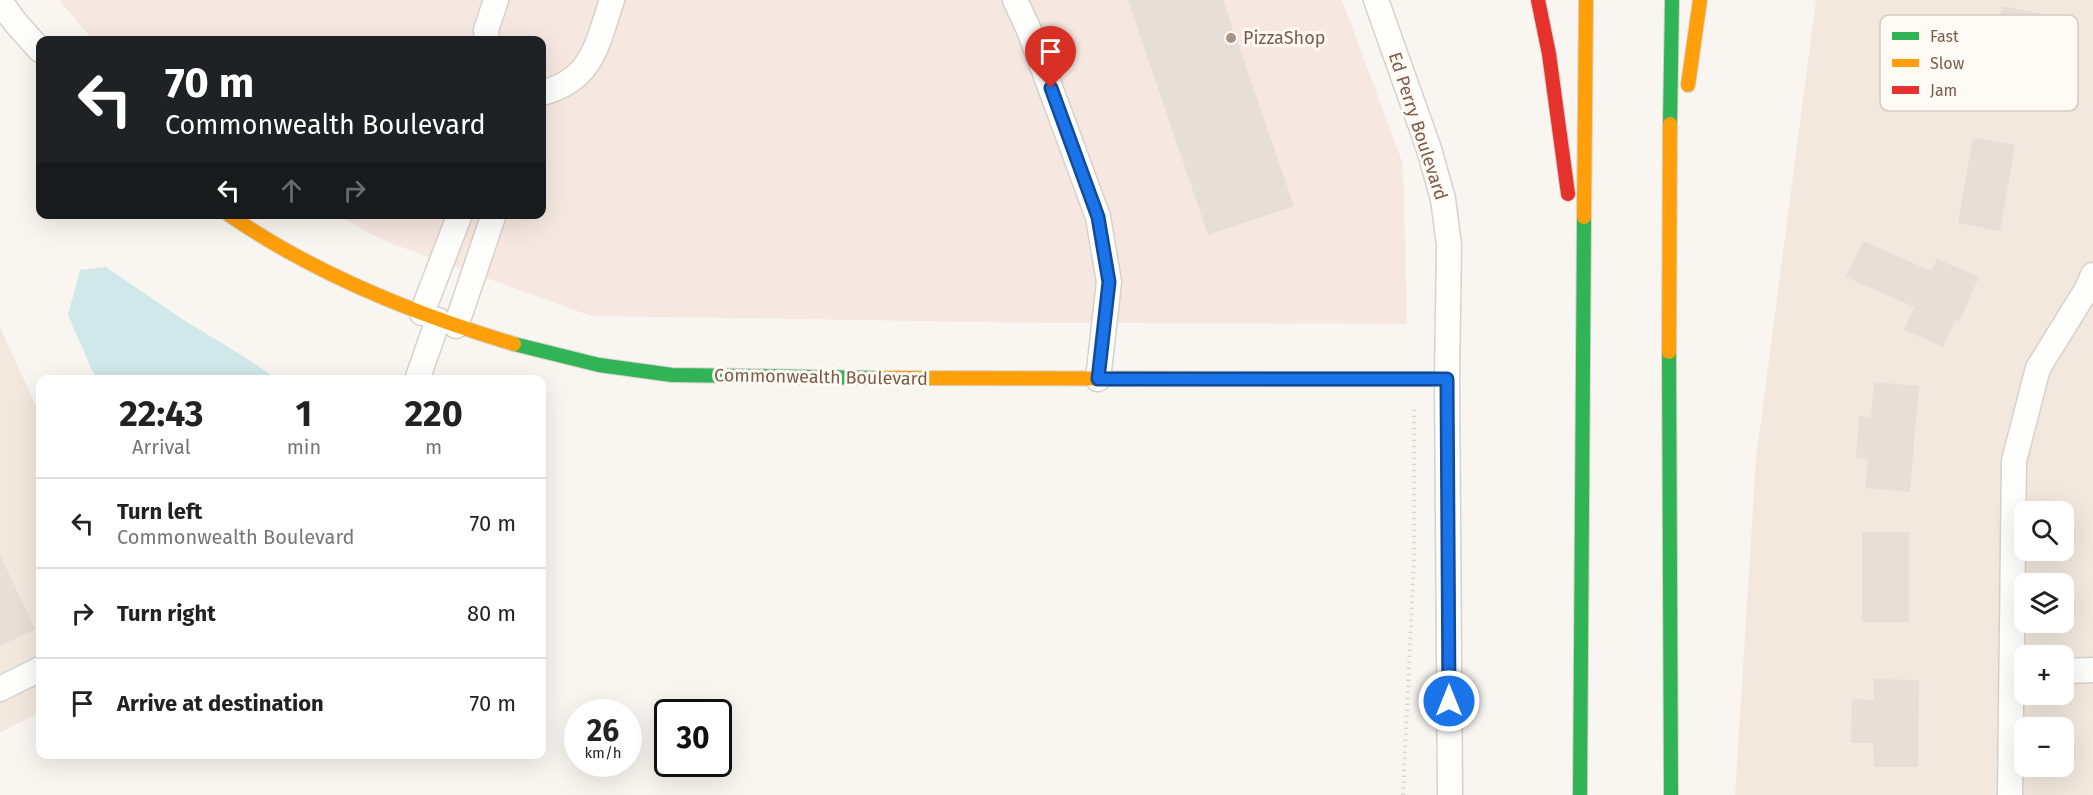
<!DOCTYPE html>
<meta charset="utf-8">
<style>
:root{--surface:#fff;--page:#f6f6f6;--text:#222;--muted:#767676;--line:#e0e0e0}
body{margin:0;font-family:"Fira Sans",sans-serif;background:var(--page);color:var(--text);height:100vh;display:flex;flex-direction:column;font-size:22px;white-space:nowrap}
*{box-sizing:border-box;margin:0}
p{font-size:20px;color:var(--muted)}
.icon{flex:none;width:33px;height:33px;fill:none;stroke:currentColor;stroke-width:2;stroke-linecap:round;stroke-linejoin:round}
.map{position:relative;flex:1;overflow:hidden}
.side{position:absolute;left:36px;top:375px;width:510px;height:384px;display:flex;flex-direction:column;background:var(--surface);border-radius:12px;box-shadow:0 6px 24px #0002}
.side>*{flex:none}
.guide{position:absolute;left:36px;top:36px;width:510px;height:183px;border-radius:12px;box-shadow:0 6px 24px #0002;background:#202124;color:#fff;overflow:hidden}
.buttons{position:absolute;left:2014px;top:501px;display:grid;gap:12px}
.buttons a{display:grid;place-items:center;width:60px;height:60px;border-radius:12px;background:var(--surface);box-shadow:0 6px 24px #0002;font-size:30px}
.speed{position:absolute;left:564px;top:699px;display:flex;gap:12px;font-size:30px;font-weight:700;text-align:center}
.speed>*{display:grid;place-content:center;width:78px;height:78px;border-radius:50%;background:var(--surface);box-shadow:0 6px 24px #0002;line-height:1}
.speed small{font-size:15px;font-weight:400}
.speed .limit{border:3px solid #111;border-radius:9px;background:#fff;color:#111}
.pin{position:absolute;display:grid;place-items:center;width:51px;height:51px;color:#fff;margin:-62px -26px;border-radius:50% 50% 50% 0;rotate:-45deg;box-shadow:0 0 6px #0007}
.pin .icon{rotate:45deg}
.me{position:absolute;width:66px;margin:-33px;rotate:0deg;stroke-linejoin:round;filter:drop-shadow(0 0 4px #0008)}
.turn{display:flex;align-items:center;gap:21px;height:126px;padding:0 30px;font-size:27px}
.turn .icon{width:78px;height:78px;stroke-width:2.5}
.turn b{display:block;font-size:42px;line-height:51px}
.lanes{display:flex;align-items:center;height:57px;padding:0 30px;background:#0003;justify-content:center;gap:30px;direction:ltr}
.lanes .off{opacity:.35}
.eta{display:flex;justify-content:space-evenly;align-items:center;height:102px;text-align:center}
.eta b{font-size:36px;font-weight:700;line-height:42px}
ul{padding:0;list-style:none}
li{display:flex;align-items:center;gap:18px;height:90px;padding:0 30px;border-top:2px solid var(--line)}
li div{flex:1}
li b{display:block;font-size:22px}
li em{font-style:normal}
.map>svg:first-child{display:block}
.residential{fill:#f2e8de;fill-rule:evenodd}
.commercial{fill:#f6e8e1}
.water{fill:#d0e8ea}
.building{fill:#e6ded7}
.lines{fill:none;stroke-linecap:round;stroke-linejoin:round}
.street-casing{stroke:#d7d1cb;stroke-width:27}
.fast-casing{stroke:#d9d2cb;stroke-width:16}
.slow-casing{stroke:#d9d2cb;stroke-width:16}
.jam-casing{stroke:#d9d2cb;stroke-width:16}
.path{stroke:#dcd5d0;stroke-width:4;stroke-dasharray:1.5 4.5;stroke-linecap:butt}
.street{stroke:#fefefd;stroke-width:24}
.fast{stroke:#30b455;stroke-width:14}
.slow{stroke:#ff9f0a;stroke-width:14}
.jam{stroke:#e5322d;stroke-width:14}
.route-casing{stroke:#114b97;stroke-width:15}
.route{stroke:#1a73e8;stroke-width:10}
.poi-dot{fill:#a69286;stroke:#fffaf3;stroke-width:2}
.labels{text-anchor:middle;dominant-baseline:central;stroke-width:6;stroke-linejoin:round;paint-order:stroke}
.poi-label{font-size:18px;fill:#7a5c4d;stroke:#fffaf3;text-anchor:start}
.street-label{font-size:18px;fill:#7a5c4d;stroke:#fffaf3}
.key{fill:#fffaf3;stroke:#d7cbc1;stroke-width:1.5}
.key-label{font-size:16px;fill:#7a5c4d}
</style>
<div class="map">
<svg width="2093" height="795" viewBox="0 0 2093 795">
<rect width="100%" height="100%" fill="#f9f5f0"/>
<path class="residential" d="M1816 0H2093V795H1735L1756 459ZM2025 512H2064V550H2025ZM2025 584H2064V622H2025ZM2025 656H2064V694H2025ZM2025 728H2064V766H2025Z
M0 327 40 415V712L0 733Z"/>
<path class="commercial" d="M59 0H1342L1403 164 1407 324 1057 323 591 316 382 240 337 215 542 214V40H93Z"/>
<path class="water" d="M106 267 182 319 246 358 277 379H96L68 315 80 270Z"/>
<path class="building" d="M1128 0H1223L1294 206 1208 235Z
M2002 6 2048 15 2035 83 1990 75 1993 58 1971 54 1978 18 1999 22Z
M1973 138 2015 145 2000 231 1958 223Z
M1863 241 1931 271 1937 259 1979 277 1959 322 1955 320 1943 347 1904 330 1914 307 1846 277Z
M1874 382 1919 386 1910 492 1865 488 1868 459 1856 458 1859 416 1871 417Z
M1862 532H1909V622H1862Z
M0 555 35 629 0 646Z
M1874 679 1919 680 1918 767H1874L1873 743H1851L1852 699 1874 700Z"/>
<g class="lines">
<defs>
<path id="street" d="M1015 0 1029 30 1098 217 1109 282 1098 379
M1376 0 1429 149 1443 199 1449 245 1447 379 1450 795
M0 1 15 22 40 50
M487 40 486 30 496 0
M542 93C593 80 597 44 612 0
M422 313 460 214
M456 326 494 214
M417 380 438 320
M2064 671 2093 670
M0 689 40 669
M2010 795 2014 461 2038 368 2087 289 2093 275"/>
<path id="fast" d="M1670 124 1672 0
M514 344 599 365 672 375 876 378
M1669 352 1671 795
M1278 379H1447
M1580 795 1584 217"/>
<path id="slow" d="M1688 85 1700 0
M228 214C314 274 414 314 514 344
M1584 217 1586 0
M1669 352 1670 124
M876 378 1278 379"/>
<path id="jam" d="M1538 0 1549 54 1568 194"/>
</defs>
<use href="#street" class="street-casing"/>
<use href="#fast" class="fast-casing"/>
<use href="#slow" class="slow-casing"/>
<use href="#jam" class="jam-casing"/>
<path class="path" d="M1403 795 1414 559V409"/>
<use href="#street" class="street"/>
<use href="#fast" class="fast"/>
<use href="#slow" class="slow"/>
<use href="#jam" class="jam"/>
</g>
<g class="lines">
<defs>
<path id="route" d="M1051 88 1098 217 1109 282 1098 379H1447L1449 701"/>
</defs>
<use href="#route" class="route-casing"/>
<use href="#route" class="route"/>
</g>
<circle class="poi-dot" cx="1231" cy="38" r="6"/>
<g class="labels">
<g class="poi-label">
<text x="1243" y="38">PizzaShop</text>
</g>
<g class="street-label">
<text transform="translate(1418 126) rotate(72)">Ed Perry Boulevard</text>
<text transform="translate(821 377) rotate(1)">Commonwealth Boulevard</text>
</g>
</g>
<rect x="1880" y="15" width="198" height="96" rx="9" class="key"/>
<rect x="1892" y="32" width="27" height="8" fill="#30b455"/>
<rect x="1892" y="59" width="27" height="8" fill="#ff9f0a"/>
<rect x="1892" y="86" width="27" height="8" fill="#e5322d"/>
<g class="key-label">
<text x="1930" y="42">Fast</text>
<text x="1930" y="69">Slow</text>
<text x="1930" y="96">Jam</text>
</g>
</svg>
<div class="buttons">
<a><svg class="icon" aria-label="search" viewBox="0 0 24 24"><circle cx="10" cy="10" r="6"/><path d="M15 15l6 6"/></svg></a>
<a><svg class="icon" aria-label="layers" viewBox="0 0 24 24"><path d="M12 4l9 5-9 5-9-5zM3 14l9 5 9-5"/></svg></a>
<a>+</a>
<a>−</a>
</div>
<div class="speed"><div>26<small>km/h</small></div><div class="limit">30</div></div>
<div class="pin" style="left:1051px;top:88px;background:#d93025"><svg class="icon" aria-label="arrive" viewBox="0 0 24 24"><path d="M6 21V4h12l-3 4 3 4H6"/></svg></div>
<svg class="me" style="left:1449px;top:701px" viewBox="-20 -20 40 40"><circle r="17" fill="#1a73e8" stroke="#fff" stroke-width="3"/><path d="M0-11L8 9 0 5-8 9z" fill="#fff"/></svg>
<div class="guide">
<div class="turn"><svg class="icon" aria-label="left" viewBox="0 0 24 24"><path d="M17 20v-9H6M10 6l-5 5 5 5"/></svg><div><b>70 m</b>Commonwealth Boulevard</div></div>
<div class="lanes"><svg class="icon" aria-label="left" viewBox="0 0 24 24"><path d="M17 20v-9H6M10 6l-5 5 5 5"/></svg><svg class="icon off" aria-label="ahead" viewBox="0 0 24 24"><path d="M12 20V5M6 11l6-6 6 6"/></svg><svg class="icon off" aria-label="right" viewBox="0 0 24 24"><path d="M7 20v-9h11M14 6l5 5-5 5"/></svg></div>
</div>
<section class="side">
<div class="eta">
<div><b>22:43</b><p>Arrival</p></div>
<div><b>1</b><p>min</p></div>
<div><b>220</b><p>m</p></div>
</div>
<ul>
<li><svg class="icon" aria-label="left" viewBox="0 0 24 24"><path d="M17 20v-9H6M10 6l-5 5 5 5"/></svg><div><b>Turn left</b><p>Commonwealth Boulevard</p></div><em>70 m</em></li>
<li><svg class="icon" aria-label="right" viewBox="0 0 24 24"><path d="M7 20v-9h11M14 6l5 5-5 5"/></svg><div><b>Turn right</b></div><em>80 m</em></li>
<li><svg class="icon" aria-label="arrive" viewBox="0 0 24 24"><path d="M6 21V4h12l-3 4 3 4H6"/></svg><div><b>Arrive at destination</b></div><em>70 m</em></li>
</ul>
</section>
</div>
